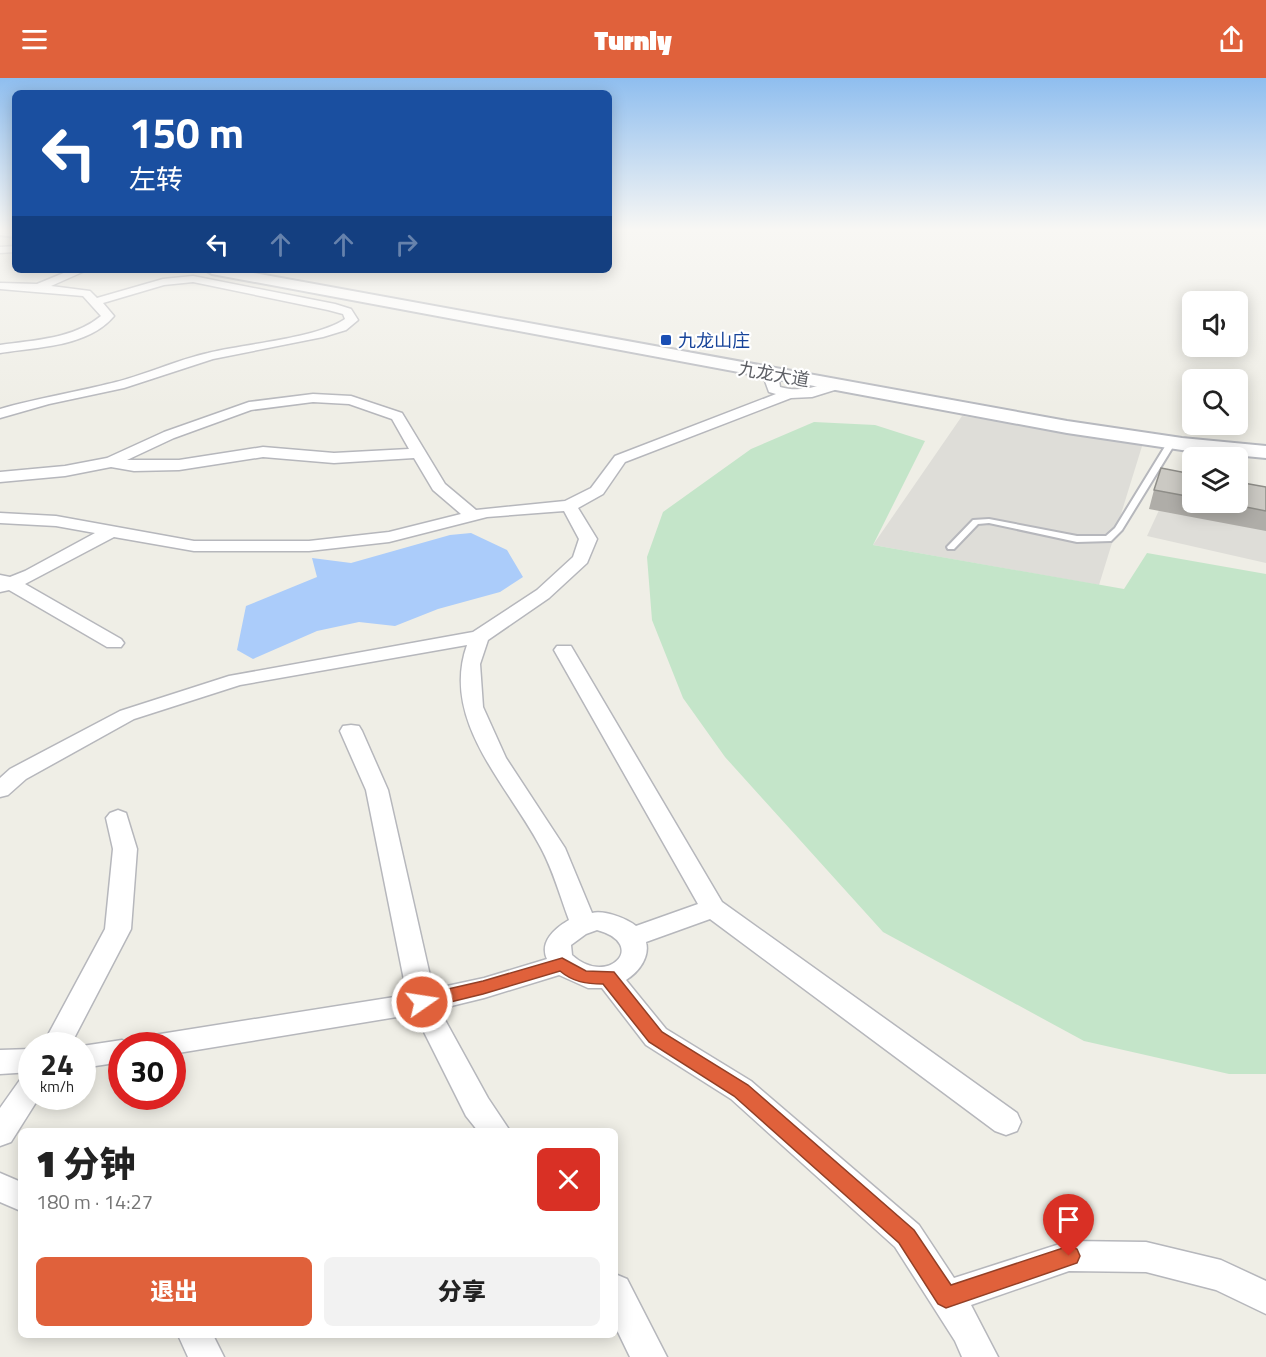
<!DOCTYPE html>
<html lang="zh">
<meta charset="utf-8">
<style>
:root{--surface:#fff;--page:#f2f2f2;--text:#222;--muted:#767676;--accent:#e0613b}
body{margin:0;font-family:"Titillium Web","Noto Sans SC",sans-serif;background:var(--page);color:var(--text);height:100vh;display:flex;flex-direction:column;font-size:22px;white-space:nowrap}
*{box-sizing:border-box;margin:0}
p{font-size:20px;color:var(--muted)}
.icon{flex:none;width:33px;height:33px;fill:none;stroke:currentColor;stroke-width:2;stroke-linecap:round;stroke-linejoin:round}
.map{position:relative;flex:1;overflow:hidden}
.drawer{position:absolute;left:18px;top:1050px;width:600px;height:210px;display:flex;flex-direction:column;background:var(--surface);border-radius:9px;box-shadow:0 3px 15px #0003}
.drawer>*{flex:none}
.top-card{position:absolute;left:12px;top:12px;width:600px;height:183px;border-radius:9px;box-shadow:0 3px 15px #0003;background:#1a4fa0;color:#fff;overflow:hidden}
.controls{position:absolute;left:1182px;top:213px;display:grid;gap:12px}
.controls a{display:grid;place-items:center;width:66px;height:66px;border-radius:9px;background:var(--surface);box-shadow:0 3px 15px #0003;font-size:30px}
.speed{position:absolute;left:18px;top:954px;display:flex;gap:12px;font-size:30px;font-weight:700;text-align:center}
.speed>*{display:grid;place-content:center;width:78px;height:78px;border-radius:50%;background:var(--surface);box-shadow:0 3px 15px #0003;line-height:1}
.speed small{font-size:15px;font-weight:400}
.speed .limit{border:9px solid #d22;background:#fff;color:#111}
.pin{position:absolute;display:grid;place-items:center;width:51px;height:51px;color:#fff;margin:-62px -26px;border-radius:50% 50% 50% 0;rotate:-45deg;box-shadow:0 0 6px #0007}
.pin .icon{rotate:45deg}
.me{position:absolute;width:66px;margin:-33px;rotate:77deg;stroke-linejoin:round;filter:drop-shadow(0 0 4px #0008)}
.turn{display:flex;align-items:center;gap:21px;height:126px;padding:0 18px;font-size:27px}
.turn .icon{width:78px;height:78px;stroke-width:2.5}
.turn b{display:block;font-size:42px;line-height:51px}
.lanes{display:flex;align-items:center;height:57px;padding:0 18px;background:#0003;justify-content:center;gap:30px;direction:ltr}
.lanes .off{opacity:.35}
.round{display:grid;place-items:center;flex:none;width:63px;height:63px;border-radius:9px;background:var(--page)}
.head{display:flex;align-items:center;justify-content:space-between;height:102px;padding:0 18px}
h1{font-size:36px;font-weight:800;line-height:45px}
.cta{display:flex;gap:12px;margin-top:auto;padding:12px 18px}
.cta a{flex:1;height:69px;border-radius:9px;background:var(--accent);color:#fff;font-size:24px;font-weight:800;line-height:69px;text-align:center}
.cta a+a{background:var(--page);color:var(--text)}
header{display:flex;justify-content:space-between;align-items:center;height:78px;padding:0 18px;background:var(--accent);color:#fff;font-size:27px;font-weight:800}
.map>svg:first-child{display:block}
.industrial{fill:#deddd8}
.green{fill:#c4e5c9}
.water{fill:#abccfa}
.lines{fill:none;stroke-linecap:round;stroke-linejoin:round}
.service-casing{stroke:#b6b7bc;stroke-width:4}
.minor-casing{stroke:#b6b7bc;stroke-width:3}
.secondary-casing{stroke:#b7b9bf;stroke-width:4}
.service{fill:#fff;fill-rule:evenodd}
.minor{fill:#fff;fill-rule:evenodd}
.secondary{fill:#fff;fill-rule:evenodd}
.wall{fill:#afada8}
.building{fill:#cbc9c3;stroke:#8e8d88;stroke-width:1.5}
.route{fill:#e0613b;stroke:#923f26;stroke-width:1.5}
.transit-dot{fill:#1a4fb4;stroke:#fff;stroke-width:2}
.labels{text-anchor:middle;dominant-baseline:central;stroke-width:4.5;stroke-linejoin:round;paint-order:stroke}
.far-transit-label{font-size:18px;fill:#164399;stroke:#fff;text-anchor:start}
.far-street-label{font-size:18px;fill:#5e6066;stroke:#fff}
</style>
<header><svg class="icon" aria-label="menu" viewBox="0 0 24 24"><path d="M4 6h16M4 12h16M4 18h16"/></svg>Turnly<svg class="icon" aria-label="share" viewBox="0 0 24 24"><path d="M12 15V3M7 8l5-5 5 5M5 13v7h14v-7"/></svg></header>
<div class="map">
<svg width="1266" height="1279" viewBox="0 0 1266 1279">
<rect width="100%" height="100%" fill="#efeee6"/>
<path class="industrial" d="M962 338 1143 365 1099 507 873 467Z
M1174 400 1192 424H1238L1266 412V485L1147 458Z"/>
<path class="green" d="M814 344 875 347 925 363 873 467 1124 511 1147 475 1266 496V996H1229L1084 963 883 854 725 679 683 620 652 542 647 479 663 434 751 371Z"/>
<path class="water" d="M471 455 507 472 523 499 500 514 438 531 395 548 359 544 317 553 253 581 237 572 246 528 317 499 312 480 351 485 450 457Z"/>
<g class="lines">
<defs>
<path id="service" d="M1169 362 1176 364 1122 452 1111 463 1077 464 989 445 978 446 954 471H948L947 469 973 442 989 441 1077 458H1106L1115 450Z"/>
<path id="minor" d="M15 168V174L0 175V169Z
M71 192H87L51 208 90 213 97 220 163 201 193 198 335 226 351 231 358 242 346 252 323 259 213 281 124 310 49 326 0 340V331C38 320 77 314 116 304 147 296 177 282 208 275 244 266 318 260 345 241L343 236 328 232 193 204 164 207 103 225 114 238C88 269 37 269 0 275V267C35 262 73 261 101 238L83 218 0 211V205L37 206Z
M778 292 785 296 779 303 780 309C801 315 816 308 836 303L843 307 841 310 812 319 791 320 625 384 603 416 578 430 597 461 587 485 549 520 488 562 480 586 483 629 506 680 565 770 592 835C604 832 626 840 636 848L698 826 554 572 557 568H571L722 824 1017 1035 1021 1044 1017 1053 1006 1057 995 1053 710 841 646 864C650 879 639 894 626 902L666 951 751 1003 919 1147 954 1200 1069 1163 1146 1164 1221 1182 1266 1203V1236L1216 1212 1146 1194 1069 1193 971 1227 998 1279H962L955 1263 895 1169 731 1021 646 967 602 910H588L559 897 484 920 439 931 488 1020 510 1053H478L466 1038 415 936 172 976V968H140L144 960 154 957 407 917 366 712 340 653 343 648 351 647 359 648 362 653 388 712 433 911 484 900 547 881C539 864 555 850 569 842 560 818 553 792 541 770 508 707 440 643 467 567L240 607 134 641 26 701 8 717 0 719V700L10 691 120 633 229 598 473 554 537 512 573 479 579 461 564 433 487 439 389 464 309 473H194L114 459 25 506 121 561 124 565 121 569H107L9 512 0 514V497L10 499 25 493 95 455 56 448 0 445V435L56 438 194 463H309L389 454 461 436 433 412 414 380 334 385 263 379 179 392 134 393 111 389 65 398 0 404V394L65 388 107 380 164 354 249 324 313 316 351 318 402 335 445 406 476 432 565 423 591 410 615 378 776 316 769 314 765 303 773 293ZM313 324 349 326 392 341 409 371 334 375 263 369 179 382H127L174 360 251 332ZM597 852C649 866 608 910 572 877L571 867 586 856Z
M118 732 126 735 137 771 131 851 70 968H42L105 851 113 771 106 740 110 735Z
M122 962 133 968H122V984L82 990V968Z
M32 971V994L0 996V972Z
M32 995V1018H40L11 1064 0 1068V1030L22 999Z
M0 1095 21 1104V1133L0 1124Z
M615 1196 627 1201 667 1279H630L615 1248Z
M178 1257H213L224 1279H188Z"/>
<path id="secondary" d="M0 150 15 151V159L0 157Z
M205 192H237L1067 343 1182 360 1266 368V380L1182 372 1067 355 212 196Z"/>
</defs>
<use href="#service" class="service-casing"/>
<use href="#minor" class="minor-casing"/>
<use href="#secondary" class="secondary-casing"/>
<use href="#service" class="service"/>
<use href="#minor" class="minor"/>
<use href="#secondary" class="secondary"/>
</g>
<path class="wall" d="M1192 396V424H1238L1266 409V453L1149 431 1154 412Z"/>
<path class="building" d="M1161 390 1192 396V419L1154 412Z
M1238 404 1266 409V433L1221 424H1238Z"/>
<linearGradient id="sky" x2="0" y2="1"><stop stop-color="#8fbeef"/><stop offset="0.46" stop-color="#f8f7f4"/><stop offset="1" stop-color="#f8f7f4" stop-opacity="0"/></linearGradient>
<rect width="1266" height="329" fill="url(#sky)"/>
<path class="route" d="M562 880 586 893 614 894 662 954 748 1007 914 1152 951 1207 1069 1168 1077 1171 1080 1178 1077 1185 946 1230 938 1226 899 1165 734 1018 649 964 603 906C586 906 573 904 560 893L483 916 422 931 415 929 413 924 415 919 422 917 483 903Z"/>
<rect class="transit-dot" x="660" y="256" width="12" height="12" rx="3"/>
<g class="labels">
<g class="far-transit-label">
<text x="678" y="262">九龙山庄</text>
</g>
<g class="far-street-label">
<text transform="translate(774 296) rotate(10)">九龙大道</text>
</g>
</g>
</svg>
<div class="controls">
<a><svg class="icon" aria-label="sound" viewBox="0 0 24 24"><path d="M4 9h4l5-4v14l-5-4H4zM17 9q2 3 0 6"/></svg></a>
<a><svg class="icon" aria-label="search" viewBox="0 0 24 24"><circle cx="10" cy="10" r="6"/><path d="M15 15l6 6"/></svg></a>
<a><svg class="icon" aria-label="layers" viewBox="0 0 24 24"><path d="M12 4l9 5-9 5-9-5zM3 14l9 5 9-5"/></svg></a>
</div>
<div class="speed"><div>24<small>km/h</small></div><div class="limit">30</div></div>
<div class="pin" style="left:1069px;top:1178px;background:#d93025"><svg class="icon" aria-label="arrive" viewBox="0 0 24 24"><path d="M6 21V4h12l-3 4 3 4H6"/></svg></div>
<svg class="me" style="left:422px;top:924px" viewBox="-20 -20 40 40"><circle r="17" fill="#e0613b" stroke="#fff" stroke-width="3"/><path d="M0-11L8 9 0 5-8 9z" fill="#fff"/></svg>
<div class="top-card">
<div class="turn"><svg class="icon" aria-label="left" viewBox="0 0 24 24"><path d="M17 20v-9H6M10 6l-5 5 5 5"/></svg><div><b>150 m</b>左转</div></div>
<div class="lanes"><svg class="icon" aria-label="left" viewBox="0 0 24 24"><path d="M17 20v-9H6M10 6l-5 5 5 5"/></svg><svg class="icon off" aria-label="ahead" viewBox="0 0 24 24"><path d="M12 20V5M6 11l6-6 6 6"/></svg><svg class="icon off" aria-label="ahead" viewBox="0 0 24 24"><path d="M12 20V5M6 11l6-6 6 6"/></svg><svg class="icon off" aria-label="right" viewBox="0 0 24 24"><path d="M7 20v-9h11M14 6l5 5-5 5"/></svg></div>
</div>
<section class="drawer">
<div class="head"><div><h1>1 分钟</h1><p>180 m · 14:27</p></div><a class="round" style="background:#d93025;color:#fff"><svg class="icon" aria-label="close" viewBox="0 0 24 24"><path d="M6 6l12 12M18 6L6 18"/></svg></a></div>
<div class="cta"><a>退出</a><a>分享</a></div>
</section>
</div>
